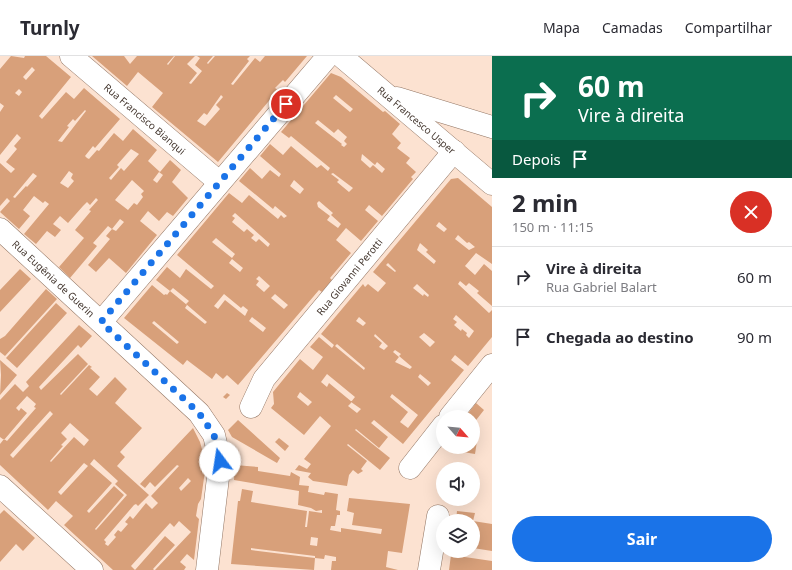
<!DOCTYPE html>
<html lang="pt">
<meta charset="utf-8">
<style>
:root{--surface:#fff;--page:#f2f2f3;--text:#2b2b33;--muted:#7c7c81;--line:#e1e1e2;--accent:#1a73e8}
body{margin:0;font-family:"Noto Sans",sans-serif;background:var(--page);color:var(--text);height:100vh;display:flex;flex-direction:column;font-size:15px;white-space:nowrap}
*{box-sizing:border-box;margin:0}
p{font-size:13px;color:var(--muted)}
.icon{flex:none;width:22px;height:22px;fill:none;stroke:currentColor;stroke-width:2;stroke-linecap:round;stroke-linejoin:round}
.map{position:relative;flex:1;overflow:hidden}
.details{display:flex;flex-direction:column;background:var(--surface);width:300px}
.details>*{flex:none}
.banner{background:#0b6e4f;color:#fff;overflow:hidden}
.needle{width:26px;rotate:117deg}
.buttons{position:absolute;left:436px;top:354px;display:grid;gap:8px}
.buttons a{display:grid;place-items:center;width:44px;height:44px;border-radius:50%;background:var(--surface);box-shadow:0 4px 16px #0002;font-size:20px}
.pin{position:absolute;display:grid;place-items:center;width:34px;height:34px;color:#fff;margin:-17px;border:2px solid #fff;border-radius:50%;box-shadow:0 1px 4px #0007}
.me{position:absolute;width:44px;margin:-22px;rotate:346deg;stroke-linejoin:round;filter:drop-shadow(0 0 3px #0008)}
.turn{display:flex;align-items:center;gap:14px;height:84px;padding:0 20px;font-size:18px}
.turn .icon{width:52px;height:52px;stroke-width:2.5}
.turn b{display:block;font-size:28px;line-height:34px}
.then{display:flex;align-items:center;height:38px;padding:0 20px;background:#0003;gap:8px;font-size:15px}
.round{display:grid;place-items:center;flex:none;width:42px;height:42px;border-radius:21px;background:var(--page)}
.head{display:flex;align-items:center;justify-content:space-between;height:68px;padding:0 20px}
h1{font-size:24px;font-weight:700;line-height:30px}
.button{display:flex;gap:8px;margin-top:auto;padding:8px 20px}
.button a{flex:1;height:46px;border-radius:24px;background:var(--accent);color:#fff;font-size:16px;font-weight:700;line-height:46px;text-align:center}
ul{padding:0;list-style:none}
li{display:flex;align-items:center;gap:12px;height:60px;padding:0 20px;border-top:1px solid var(--line)}
li div{flex:1}
li b{display:block;font-size:15px}
li em{font-style:normal}
header{display:flex;align-items:center;gap:24px;box-sizing:border-box;height:56px;padding:0 20px;background:var(--surface);border-bottom:1px solid var(--line)}
header strong{font-size:19px}
nav{display:flex;gap:22px;margin-inline-start:auto;font-size:14px}
main{display:flex;flex:1;min-height:0}
.map>svg:first-child{display:block}
.building{fill:#d8a07a;fill-rule:evenodd}
.lines{fill:none;stroke-linecap:round;stroke-linejoin:round}
.minor-casing{stroke:#927563;stroke-width:23}
.minor{stroke:#fff;stroke-width:22}
.route{stroke:#1a73e8;stroke-width:7;stroke-dasharray:0 12.6}
.labels{text-anchor:middle;dominant-baseline:central;stroke-width:3;stroke-linejoin:round;paint-order:stroke}
.street-label{font-size:10px;fill:#44372f;stroke:#fff}
</style>
<header>
<strong>Turnly</strong>
<nav><a>Mapa</a><a>Camadas</a><a>Compartilhar</a></nav>
</header>
<main>
<div class="map">
<svg width="492" height="514" viewBox="0 0 492 514">
<rect width="100%" height="100%" fill="#fce2d1"/>
<path class="building" d="M11 0 24 2 25 0H46L71 21 39 60 42 63 66 36 74 43 84 32 120 63 95 92 93 90 85 100 87 102 89 103 97 94 99 95 114 77 123 85 133 73 157 94 148 105 160 116 170 104 181 114 172 126 188 142 173 160 167 156 159 165 148 155 140 165 157 179 126 217 109 202 96 216 88 209 110 183 106 180 112 173 108 170 93 187 97 190 70 222 59 211 84 182 75 174 91 155 89 154 98 144 96 142 90 149 87 146 83 150 68 167 60 160 53 168 61 174 55 181 47 175 36 188 24 178 49 148 45 145 43 147 34 140 23 154 30 160 19 173 0 156 10 145 7 142 0 150V107L11 117 15 113 6 106 17 93 14 90 21 82 17 78 0 99V56L4 50 0 47V13ZM32 11 35 14 26 24 23 21ZM19 33 22 36 19 40 15 37ZM85 54 86 55 62 86 58 85 69 71 67 70 73 63 75 65ZM131 93 139 98 124 115 121 112 111 124 109 122 119 111 117 109ZM69 115 73 118 71 122 74 125 68 132 60 127ZM159 116 163 119 157 127 153 124ZM33 117 37 120 27 131 26 130 15 142 13 141ZM132 124 144 135 141 138 143 141 137 149 134 147 128 154 115 144ZM120 163 124 166 116 175 112 173Z
M92 0H124L130 8 137 0H174L167 8 168 9 175 0H195L187 8 197 17 189 27 191 28 202 15 195 9 200 2 197 0H213L207 7 208 8 215 0H250L247 3 249 5 231 28 233 29 255 2 260 6 265 0H307L285 26 283 24 275 32 278 34 218 106 152 51 163 37 138 16 127 30ZM221 39 223 41 216 49 220 53 205 70 197 65 204 57 207 59Z
M331 17 341 21 383 56 385 55 400 68 392 78 401 87 397 92 410 102 406 107 416 116 411 121 413 123 382 160 369 149 365 154 378 165 361 185 346 172 336 184 351 197 330 222 332 224 322 236 319 234 238 329 227 319 223 323 216 317 212 323 187 304 183 309 124 262 152 229 164 239 166 238 167 239 170 235 156 224 167 211 180 222 186 213 211 233 214 230 177 199 229 137 242 147 249 139 278 163 281 159 284 162 287 160 275 150 273 153 239 125 250 112 262 123 270 114 279 121 281 118 260 100 270 88 283 99 291 90 317 112 321 109 328 115 330 112 291 80 289 82 281 76ZM336 39 353 53 350 56 333 42ZM318 64 334 77 338 73 347 81 344 85 347 88 344 91 341 89 342 88 315 67ZM362 98 375 109 377 106 385 113 382 117 373 109 370 112 361 104ZM333 117 353 132 349 136 337 126 339 124 331 118ZM294 124 304 133 300 138 290 130ZM319 145 333 157 331 159 341 168 338 172 327 164 330 160 318 151 317 147ZM235 157 270 188 268 191 259 183 256 186 251 182 254 179 247 173 244 176 232 166 235 162 232 160ZM216 182 235 198 232 202 212 186ZM232 203 243 212 240 216 229 207ZM259 220 270 230 264 236 256 229 259 225 256 223ZM173 232 189 245 186 248 207 266 205 268 185 252 187 249 170 235ZM224 238 241 252 243 250 248 254 245 260 225 244 218 253 214 250ZM275 238 288 249 284 253 271 242ZM252 261 266 272 263 276 249 265ZM154 265 179 286 177 288 152 267Z
M458 122 492 151V208L476 197 465 210 475 219 484 208 492 215V250L477 237 479 235 469 227 466 230 460 225 458 228 489 257 492 254V281L468 310 455 299 451 304 464 314 403 388 374 364 371 367 388 381 379 392 356 373 355 374 390 402 380 414 348 388 347 389 367 405 361 413 363 415 358 418 353 414 349 419 347 430 313 425 308 421 311 417 295 414 299 409 307 413 311 408 304 403 331 370 320 360 304 379 271 352 274 348 273 336 300 303 313 314 323 301 310 291 319 281 332 292 334 289 321 278 363 228 365 231 368 228 378 236 386 227 373 216 451 123ZM439 166 447 173 444 176 436 170ZM458 179 467 187 469 186 475 191 469 194 455 183ZM420 187 428 194 426 196 436 205 434 208 417 194ZM388 207 396 215 395 216 386 209ZM417 228 429 239 428 241 424 238 423 240 413 232ZM456 259 474 275 469 282 466 279 467 277 462 273 461 275 454 269 457 266 453 263ZM359 261 366 267 363 270 356 265ZM424 277 435 286 430 291 419 281ZM375 278 388 290 384 294 379 291 382 287 374 280ZM337 288 365 312 364 314 335 290ZM395 294 401 298 399 300 412 311 410 313 395 306 399 301 393 296ZM327 318 355 341 351 346 361 353 357 357 348 350 352 346 329 327 327 331 321 326ZM420 318 431 327 428 330 418 321ZM300 336 312 346 308 350 297 341ZM392 338 418 359 408 372 400 366 408 356 390 341Z
M20 213 31 223 0 256V234Z
M46 233 57 243 5 300 0 296V283L5 280Z
M56 247 67 257 17 312 6 302Z
M79 269 92 280 81 292 78 289 39 331 41 334 78 298 88 308 60 338 61 339 89 309 92 311 90 312 100 321 89 333 97 340 115 321 127 333 115 347 142 372 120 396 125 401 117 410 149 439 138 450 136 448 134 449 104 484 106 486 105 488 108 490 116 481 114 479 118 474 121 476 128 468 125 466 130 460 133 463 146 447 152 453 158 447 151 440 179 410 177 409 155 431 150 426 145 432 140 428 193 372 200 386 206 408 201 443 198 448 196 460 199 463 194 504 187 498 180 506 186 511 184 514H155L191 476 179 465 174 471 170 467 131 510 135 514 165 480 175 489 153 513 154 514H113L64 469 73 460 56 445 48 454 0 409V388L4 383 7 385 36 352 34 351 36 348 27 340 16 352 19 355 21 352 27 357 4 384 0 381V344L15 328 23 336 29 330 26 326ZM50 355 53 358 13 402 10 399ZM70 367 89 384 84 390 74 381 51 406 50 405 63 390 61 389 67 383 61 377ZM94 403 118 425 115 428 127 439 96 474 95 473 124 439 114 430 89 457 87 455 112 427 90 408ZM84 407 88 410 61 439 58 436ZM188 422 191 425 181 435 179 432Z
M0 304 17 319 0 339 1 319Z
M227 337 230 339 226 343 223 341Z
M476 347 484 354 473 368V361L466 360Z
M238 364 280 402 277 407 232 381 228 374Z
M473 378 478 379 475 398 463 396V391H473Z
M279 382 289 390 285 395 275 386Z
M235 409 258 411V415L290 420 291 416 300 421 299 429 309 430 308 436 324 439 325 436 338 438 336 454 340 455V459H337L335 470H331L330 474 341 476V472L381 478 382 473 352 469 354 457 347 455 349 442 410 448 402 497 388 495 386 511 398 514H331L332 505H336V501L325 499 324 503 315 502V500L251 492V494L315 502 314 514 231 508 238 445H240L242 433 253 435 251 446 307 455 305 471H307L309 455 322 457V454L316 455 311 452 298 449 299 435 234 424ZM311 481 318 482 317 490 310 489Z
M4 454 35 482 23 495 16 488 0 506V458Z
M457 455 475 457 473 465 492 468V495L473 492V465H456Z
M451 499 492 505V514H449Z"/>
<g class="lines">
<defs>
<g id="minor">
<path id="s1" d="M71 0 219 126"/>
<path id="s2" d="M341 0 492 128"/>
<path d="M397 42 492 71"/>
<path id="s3" d="M0 173 199 357 214 379 220 405 207 514"/>
<path d="M101 266 328 0"/>
<path id="s4" d="M251 351 264 323 454 95"/>
<path d="M450 361 492 309"/>
<path d="M410 412 443 370"/>
<path d="M0 430 92 514"/>
<path d="M429 514 438 460"/>
</g>
</defs>
<use href="#minor" class="minor-casing"/>
<use href="#minor" class="minor"/>
</g>
<g class="lines">
<path class="route" d="M220 405 214 379 199 357 101 266 286 48"/>
</g>
<g class="labels">
<g class="street-label">
<text stroke="none"><textPath href="#s1" startOffset="97">Rua Francisco Bianqui</textPath></text>
<text stroke="none"><textPath href="#s2" startOffset="99">Rua Francesco Usper</textPath></text>
<text stroke="none"><textPath href="#s4" startOffset="164">Rua Giovanni Perotti</textPath></text>
<text stroke="none"><textPath href="#s3" startOffset="73">Rua Eugênia de Guerin</textPath></text>
</g>
</g>
</svg>
<div class="buttons">
<a><svg class="needle" viewBox="-14 -14 28 28"><path d="M0-13l5 13h-10z" fill="#e53935"/><path d="M0 13l5-13h-10z" fill="#7c7c81"/></svg></a>
<a><svg class="icon" aria-label="sound" viewBox="0 0 24 24"><path d="M4 9h4l5-4v14l-5-4H4zM17 9q2 3 0 6"/></svg></a>
<a><svg class="icon" aria-label="layers" viewBox="0 0 24 24"><path d="M12 4l9 5-9 5-9-5zM3 14l9 5 9-5"/></svg></a>
</div>
<div class="pin" style="left:286px;top:48px;background:#d93025"><svg class="icon" aria-label="arrive" viewBox="0 0 24 24"><path d="M6 21V4h12l-3 4 3 4H6"/></svg></div>
<svg class="me" style="left:220px;top:405px" viewBox="-20 -20 40 40"><circle r="19" fill="#fff"/><path d="M0-13L10 11 0 6-10 11z" fill="#1a73e8"/></svg>
</div>
<section class="details">
<div class="banner">
<div class="turn"><svg class="icon" aria-label="right" viewBox="0 0 24 24"><path d="M7 20v-9h11M14 6l5 5-5 5"/></svg><div><b>60 m</b>Vire à direita</div></div>
<div class="then">Depois<svg class="icon" aria-label="arrive" viewBox="0 0 24 24"><path d="M6 21V4h12l-3 4 3 4H6"/></svg></div>
</div>
<div class="head"><div><h1>2 min</h1><p>150 m · 11:15</p></div><a class="round" style="background:#d93025;color:#fff"><svg class="icon" aria-label="close" viewBox="0 0 24 24"><path d="M6 6l12 12M18 6L6 18"/></svg></a></div>
<ul>
<li><svg class="icon" aria-label="right" viewBox="0 0 24 24"><path d="M7 20v-9h11M14 6l5 5-5 5"/></svg><div><b>Vire à direita</b><p>Rua Gabriel Balart</p></div><em>60 m</em></li>
<li><svg class="icon" aria-label="arrive" viewBox="0 0 24 24"><path d="M6 21V4h12l-3 4 3 4H6"/></svg><div><b>Chegada ao destino</b></div><em>90 m</em></li>
</ul>
<div class="button"><a>Sair</a></div>
</section>
</main>
